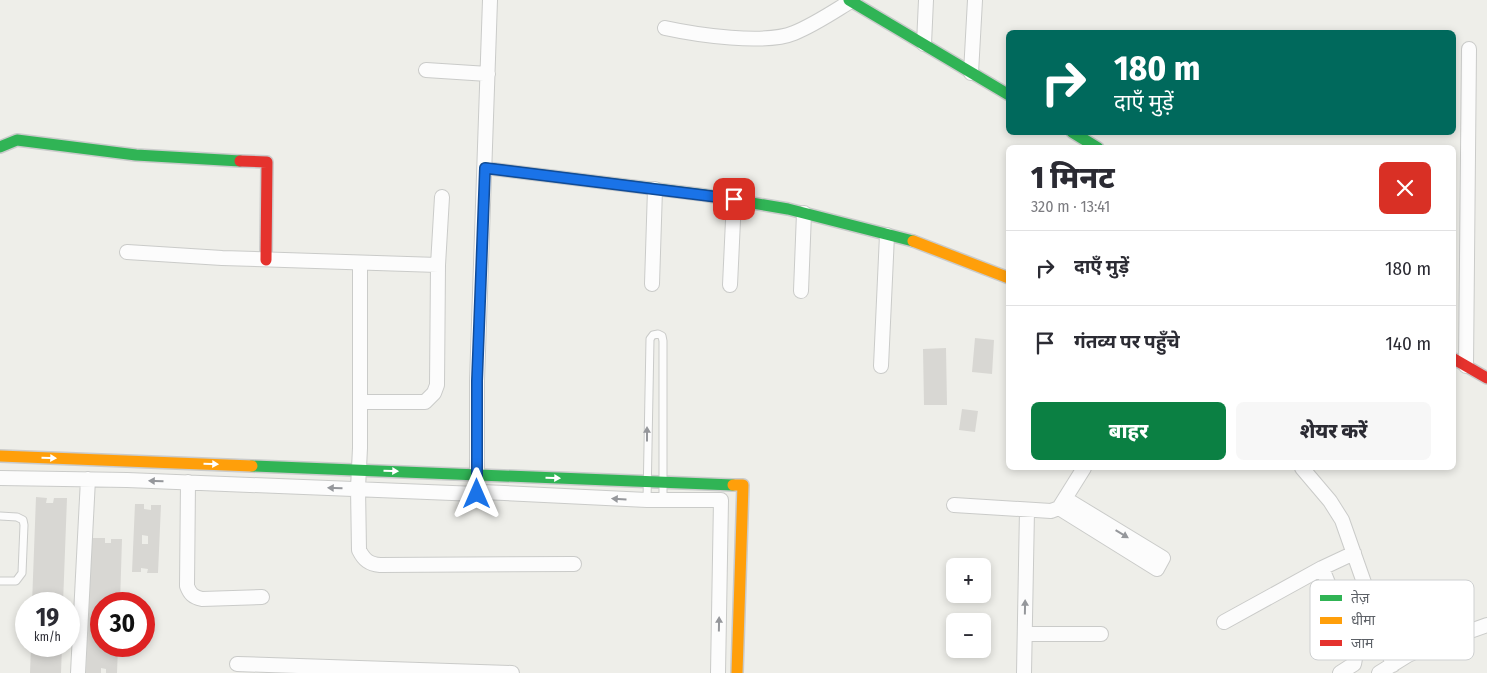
<!DOCTYPE html>
<html lang="hi">
<meta charset="utf-8">
<style>
:root{--surface:#fff;--page:#f7f7f7;--text:#2b2b33;--muted:#7c7c81;--line:#e1e1e2;--accent:#0b8043}
body{margin:0;font-family:"Fira Sans Condensed","Noto Sans Devanagari",sans-serif;background:var(--page);color:var(--text);height:100vh;display:flex;flex-direction:column;font-size:19px;white-space:nowrap}
*{box-sizing:border-box;margin:0}
p{font-size:16px;color:var(--muted)}
.icon{flex:none;width:28px;height:28px;fill:none;stroke:currentColor;stroke-width:2;stroke-linecap:round;stroke-linejoin:round}
.map{position:relative;flex:1;overflow:hidden}
.drawer{position:absolute;left:1006px;top:145px;width:450px;height:325px;display:flex;flex-direction:column;background:var(--surface);border-radius:8px;box-shadow:0 2px 8px #0003}
.drawer>*{flex:none}
.top-card{position:absolute;left:1006px;top:30px;width:450px;height:105px;border-radius:8px;box-shadow:0 2px 8px #0003;background:#00695c;color:#fff;overflow:hidden}
.controls{position:absolute;left:946px;top:558px;display:grid;gap:10px}
.controls a{display:grid;place-items:center;width:45px;height:45px;border-radius:8px;background:var(--surface);box-shadow:0 2px 8px #0003;font-size:25px}
.speed{position:absolute;left:15px;top:592px;display:flex;gap:10px;font-size:25px;font-weight:700;text-align:center}
.speed>*{display:grid;place-content:center;width:65px;height:65px;border-radius:50%;background:var(--surface);box-shadow:0 2px 8px #0003;line-height:1}
.speed small{font-size:12px;font-weight:400}
.speed .limit{border:8px solid #d22;background:#fff;color:#111}
.pin{position:absolute;display:grid;place-items:center;width:42px;height:42px;color:#fff;margin:-21px;border-radius:10px;box-shadow:0 2px 8px #0006}
.me{position:absolute;width:55px;margin:-28px;rotate:0deg;stroke-linejoin:round;filter:drop-shadow(0 0 4px #0008)}
.turn{display:flex;align-items:center;gap:18px;height:105px;padding:0 25px;font-size:22px}
.turn .icon{width:65px;height:65px;stroke-width:2.5}
.turn b{display:block;font-size:35px;line-height:42px}
.round{display:grid;place-items:center;flex:none;width:52px;height:52px;border-radius:8px;background:var(--page)}
.headline{display:flex;align-items:center;justify-content:space-between;height:85px;padding:0 25px}
h1{font-size:30px;font-weight:800;line-height:38px}
.cta{display:flex;gap:10px;margin-top:auto;padding:10px 25px}
.cta a{flex:1;height:58px;border-radius:8px;background:var(--accent);color:#fff;font-size:20px;font-weight:800;line-height:58px;text-align:center}
.cta a+a{background:var(--page);color:var(--text)}
ul{padding:0;list-style:none}
li{display:flex;align-items:center;gap:15px;height:75px;padding:0 25px;border-top:1px solid var(--line)}
li div{flex:1}
li b{display:block;font-size:19px}
li em{font-style:normal}
.map>svg:first-child{display:block}
.building{fill:#d8d7d3;fill-rule:evenodd}
.lines{fill:none;stroke-linecap:round;stroke-linejoin:round}
.lane-casing{stroke:#cacbc9;stroke-width:9}
.street-casing{stroke:#cacbc9;stroke-width:16}
.fast-casing{stroke:#cacbcb;stroke-width:14}
.slow-casing{stroke:#cacbcb;stroke-width:14}
.jam-casing{stroke:#cacbcb;stroke-width:14}
.lane{stroke:#fcfcfc;stroke-width:7}
.street{stroke:#fcfcfc;stroke-width:14}
.fast{stroke:#30b455;stroke-width:11}
.slow{stroke:#ff9f0a;stroke-width:11}
.jam{stroke:#e5322d;stroke-width:11}
.oneway{fill:#95979b}
.oneway2{fill:#fff}
.route-casing{stroke:#114b97;stroke-width:12}
.route{stroke:#1a73e8;stroke-width:9}
.key{fill:#fff;stroke:#ced0d1;stroke-width:1}
.key-label{font-size:14px;fill:#5d6167}
</style>
<div class="map">
<svg width="1487" height="673" viewBox="0 0 1487 673">
<rect width="100%" height="100%" fill="#eeeee9"/>
<path class="building" d="M975 338 994 340 992 374 972 372Z
M946 348 947 405H924L923 349Z
M962 409 978 411 975 432 959 430Z
M36 497 47 498 46 503H53L54 498H67L63 604H32Z
M135 504H144V509L151 510V505H161L158 573H147L148 569 141 568V572H132ZM142 535 148 536V544H142Z
M90 538H105V543H111V539H122L120 604H109V600H103L98 627H101V646H118L117 673H106V669L101 668V673H86Z
M31 646H62L61 673H30Z"/>
<g class="lines">
<defs>
<path id="lane" d="M647 500 650 339 653 335 658 334 662 336 663 341V500
M0 516 17 517 23 520 24 525 22 573 16 581H0"/>
<path id="street" d="M665 28C697 35 765 45 794 33 814 25 833 12 851 1
M924 44 926 0
M426 70 488 74
M971 73 975 0
M127 252 222 258 438 265
M360 263V448L358 488 359 550C364 560 369 564 380 565L574 564
M652 284 655 189
M730 285 734 199
M801 291 804 213
M881 366 887 235
M1466 366 1469 49
M361 402H425L434 393 437 385 438 265 442 197
M1302 468 1330 501 1342 520 1393 665
M0 478 127 480 477 494 482 492 647 500H721L718 673
M477 481V381L490 0
M188 482 187 586C190 594 193 597 202 599L262 597
M954 505 1051 511 1059 508 1084 468
M1059 508 1157 569 1163 558 1066 499
M1224 622 1322 568
M1025 634H1101
M237 664 512 673
M78 673 88 479
M1024 673 1027 510
M1340 673 1354 664 1356 653 1322 568 1354 553
M1379 673 1408 655 1428 646 1487 625"/>
<path id="fast" d="M849 0 1009 95
M1072 132 1098 148
M0 147 17 140 136 155 240 161
M485 168 704 195 788 209 913 241
M252 466 733 485"/>
<path id="slow" d="M913 241 1009 278
M0 456 252 466
M733 485H743L737 673"/>
<path id="jam" d="M240 161 267 162 266 260
M1454 359 1487 378"/>
</defs>
<use href="#lane" class="lane-casing"/>
<use href="#street" class="street-casing"/>
<use href="#fast" class="fast-casing"/>
<use href="#slow" class="slow-casing"/>
<use href="#jam" class="jam-casing"/>
<use href="#lane" class="lane"/>
<use href="#street" class="street"/>
<use href="#fast" class="fast"/>
<use href="#slow" class="slow"/>
<use href="#jam" class="jam"/>
</g>
<defs><path id="oneway-solid" d="M-6-.8H1V-3.2L6.5 0L1 3.2V.8H-6Z" transform="scale(1.25)"/></defs>
<g class="oneway">
<use href="#oneway-solid" transform="translate(647 434) rotate(-90)"/>
<use href="#oneway-solid" transform="translate(156 481) rotate(-178)"/>
<use href="#oneway-solid" transform="translate(335 488) rotate(-178)"/>
<use href="#oneway-solid" transform="translate(619 499) rotate(-177)"/>
<use href="#oneway-solid" transform="translate(1122 534) rotate(31)"/>
<use href="#oneway-solid" transform="translate(1025 607) rotate(-89)"/>
<use href="#oneway-solid" transform="translate(719 624) rotate(-89)"/>
</g>
<g class="oneway2">
<use href="#oneway-solid" transform="translate(49 458) rotate(2)"/>
<use href="#oneway-solid" transform="translate(211 464) rotate(2)"/>
<use href="#oneway-solid" transform="translate(391 471) rotate(2)"/>
<use href="#oneway-solid" transform="translate(553 478) rotate(2)"/>
</g>
<g class="lines">
<defs>
<path id="route" d="M477 494V381L485 168 734 199"/>
</defs>
<use href="#route" class="route-casing"/>
<use href="#route" class="route"/>
</g>
<rect x="1310" y="580" width="164" height="80" rx="8" class="key"/>
<rect x="1320" y="595" width="22" height="6" fill="#30b455"/>
<rect x="1320" y="617" width="22" height="7" fill="#ff9f0a"/>
<rect x="1320" y="640" width="22" height="6" fill="#e5322d"/>
<g class="key-label">
<text x="1351" y="603">तेज़</text>
<text x="1351" y="625">धीमा</text>
<text x="1351" y="648">जाम</text>
</g>
</svg>
<div class="controls">
<a>+</a>
<a>−</a>
</div>
<div class="speed"><div>19<small>km/h</small></div><div class="limit">30</div></div>
<div class="pin" style="left:734px;top:199px;background:#d93025"><svg class="icon" aria-label="arrive" viewBox="0 0 24 24"><path d="M6 21V4h12l-3 4 3 4H6"/></svg></div>
<svg class="me" style="left:477px;top:494px" viewBox="-20 -20 40 40"><path d="M0-17L14 15 0 8-14 15z" fill="#1a73e8" stroke="#fff" stroke-width="4"/></svg>
<div class="top-card">
<div class="turn"><svg class="icon" aria-label="right" viewBox="0 0 24 24"><path d="M7 20v-9h11M14 6l5 5-5 5"/></svg><div><b>180 m</b>दाएँ मुड़ें</div></div>
</div>
<section class="drawer">
<div class="headline"><div><h1>1 मिनट</h1><p>320 m · 13:41</p></div><a class="round" style="background:#d93025;color:#fff"><svg class="icon" aria-label="close" viewBox="0 0 24 24"><path d="M6 6l12 12M18 6L6 18"/></svg></a></div>
<ul>
<li><svg class="icon" aria-label="right" viewBox="0 0 24 24"><path d="M7 20v-9h11M14 6l5 5-5 5"/></svg><div><b>दाएँ मुड़ें</b></div><em>180 m</em></li>
<li><svg class="icon" aria-label="arrive" viewBox="0 0 24 24"><path d="M6 21V4h12l-3 4 3 4H6"/></svg><div><b>गंतव्य पर पहुँचे</b></div><em>140 m</em></li>
</ul>
<div class="cta"><a>बाहर</a><a>शेयर करें</a></div>
</section>
</div>
